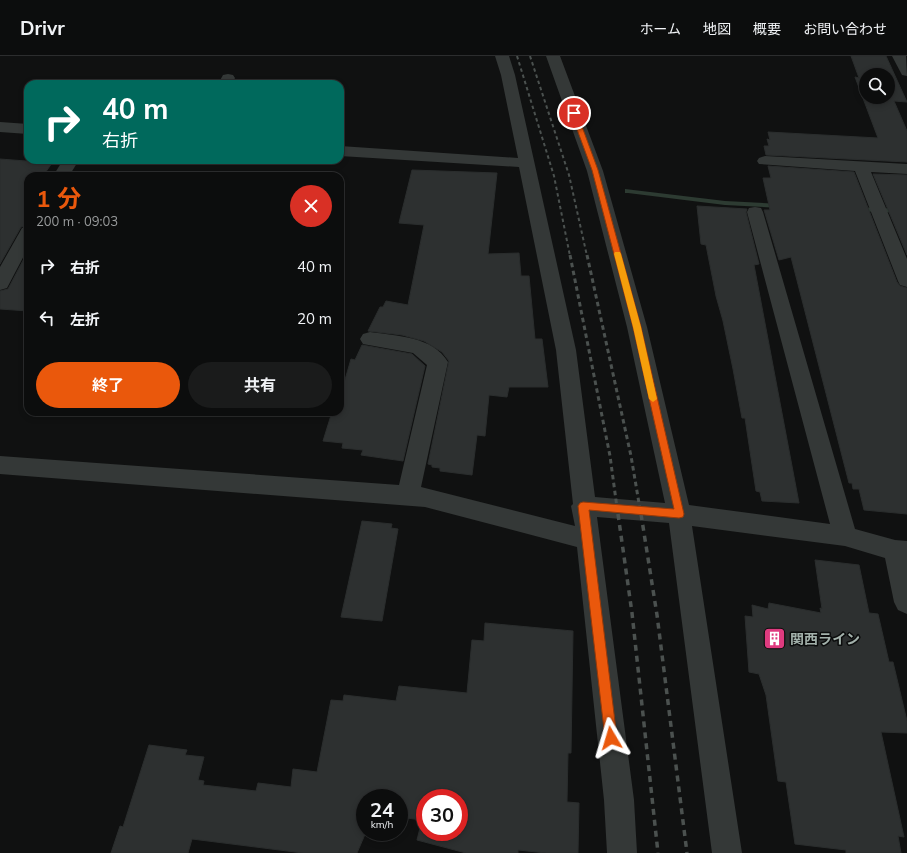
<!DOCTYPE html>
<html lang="ja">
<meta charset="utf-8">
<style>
:root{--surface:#0c0d0d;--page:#1a1b1b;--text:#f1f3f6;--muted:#9a9c9d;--line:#2c2d2e;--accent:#ea580c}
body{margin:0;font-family:Mulish,"Noto Sans JP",sans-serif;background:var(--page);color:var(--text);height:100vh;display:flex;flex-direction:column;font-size:15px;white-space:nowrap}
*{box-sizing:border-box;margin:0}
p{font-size:13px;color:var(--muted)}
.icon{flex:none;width:22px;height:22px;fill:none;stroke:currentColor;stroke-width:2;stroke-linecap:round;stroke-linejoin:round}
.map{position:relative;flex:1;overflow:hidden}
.details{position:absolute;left:24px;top:116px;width:320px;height:244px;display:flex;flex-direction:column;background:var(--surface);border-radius:12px;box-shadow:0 2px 6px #0003,0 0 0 1px var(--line)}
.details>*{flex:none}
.banner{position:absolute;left:24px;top:24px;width:320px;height:84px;border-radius:12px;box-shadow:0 2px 6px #0003,0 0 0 1px var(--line);background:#00695c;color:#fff;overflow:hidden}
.controls{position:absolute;left:859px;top:12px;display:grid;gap:8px}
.controls a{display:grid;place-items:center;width:36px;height:36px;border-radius:50%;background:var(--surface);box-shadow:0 2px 6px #0003,0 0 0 1px var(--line);font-size:20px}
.speed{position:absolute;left:356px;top:733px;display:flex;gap:8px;font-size:20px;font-weight:700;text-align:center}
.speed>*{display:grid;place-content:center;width:52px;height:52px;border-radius:50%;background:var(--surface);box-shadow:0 2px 6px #0003,0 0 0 1px var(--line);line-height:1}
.speed small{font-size:10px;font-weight:400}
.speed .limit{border:6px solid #d22;background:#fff;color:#111}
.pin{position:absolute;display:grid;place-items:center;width:34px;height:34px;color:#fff;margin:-17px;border:2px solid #fff;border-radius:50%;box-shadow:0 1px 4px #0007}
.me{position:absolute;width:44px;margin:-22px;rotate:353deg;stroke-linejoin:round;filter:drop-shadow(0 0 3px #0008)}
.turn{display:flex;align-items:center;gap:14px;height:84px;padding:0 12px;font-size:18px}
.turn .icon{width:52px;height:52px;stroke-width:2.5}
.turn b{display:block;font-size:28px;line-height:34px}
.round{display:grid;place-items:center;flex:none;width:42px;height:42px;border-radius:21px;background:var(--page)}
.head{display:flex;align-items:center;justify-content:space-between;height:68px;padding:0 12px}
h1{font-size:24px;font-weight:700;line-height:30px;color:var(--accent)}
.button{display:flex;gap:8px;margin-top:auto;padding:8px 12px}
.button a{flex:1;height:46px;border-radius:24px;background:var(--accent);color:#fff;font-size:16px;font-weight:700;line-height:46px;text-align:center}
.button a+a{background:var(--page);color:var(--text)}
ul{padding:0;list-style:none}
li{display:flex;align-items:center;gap:12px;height:52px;padding:0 12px}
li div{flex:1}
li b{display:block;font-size:15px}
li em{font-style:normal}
header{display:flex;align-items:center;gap:24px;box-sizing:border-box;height:56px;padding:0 20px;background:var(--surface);border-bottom:1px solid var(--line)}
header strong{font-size:19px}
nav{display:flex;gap:22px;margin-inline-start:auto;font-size:14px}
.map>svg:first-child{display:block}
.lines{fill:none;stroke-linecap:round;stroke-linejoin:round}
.stream{fill:#2d3b32;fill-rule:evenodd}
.building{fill:#2d3030;stroke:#2a2d2d;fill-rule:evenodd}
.minor{fill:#343837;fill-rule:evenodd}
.rail-far2{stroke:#4b514f;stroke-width:2;stroke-dasharray:3.5 3;stroke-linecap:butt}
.rail-far1{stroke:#4b514f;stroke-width:3;stroke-dasharray:4.5 3.5;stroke-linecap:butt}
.rail{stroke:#4b514f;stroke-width:3.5;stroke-dasharray:6 5;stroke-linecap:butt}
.route{fill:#ea580c;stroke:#983908}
.slow{fill:#f59e0b}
.labels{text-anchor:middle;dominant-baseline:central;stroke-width:3;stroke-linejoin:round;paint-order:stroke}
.poi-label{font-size:14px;font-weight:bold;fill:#a3b1ab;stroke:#0b0c0c;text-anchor:start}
</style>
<header>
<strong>Drivr</strong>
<nav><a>ホーム</a><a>地図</a><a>概要</a><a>お問い合わせ</a></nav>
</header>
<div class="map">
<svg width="907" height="797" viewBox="0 0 907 797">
<rect width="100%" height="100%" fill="#101111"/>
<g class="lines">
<path class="stream" d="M625 133 725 145 781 148 785 150 781 152 725 149 628 137H625Z
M852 151 907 153V157L855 155H852Z"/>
</g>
<path class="building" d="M851 0H886L907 46 894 45 907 75V106L766 99 764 90H769L767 83 770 84 768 76 878 82 855 21 859 22ZM866 19H888V41H866Z
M0 103 52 107 43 120H28V169L21 171 0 208Z
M768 110 854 116 897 226 900 230 907 232V458L864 454 859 433H853L852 427H849L791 201 779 204 764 154H770L763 122H771Z
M412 114 497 117 488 198 519 197 521 220H529L535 283H542L548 331H509L507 341 489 339 485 380 477 379 472 419 440 415V412L432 411V409L428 408 449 305 442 296 424 285 402 279 368 275 380 251H383L386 245 408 249 424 169 399 167Z
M873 118 907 119V199Z
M697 150 747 153 746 156 759 208 754 209 799 447 762 445 760 436 756 435 745 362H742L733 313 723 265 716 240 706 189 701 188Z
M28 195V255L0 253V235L8 233Z
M362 289 412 298 425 310 403 405 361 399 363 394 342 392 343 387 323 385 332 356H340V341L351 303 355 304Z
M362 465 392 468 391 472 398 473 382 565 341 561Z
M815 504 859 509 869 557 878 558 889 606H893L907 665V677L881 676 904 781 898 780 901 797H846V794L795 788 786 726 778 725 766 639 759 618 749 616 745 560 753 561 752 549 768 553 769 547 821 557 820 552 822 553Z
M485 567 573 575 571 697H568L567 746 579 747 578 797H546L518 794V797H466L417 784 422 764 399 761V742H365L366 776 357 797H303L192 783 188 797H111L120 770 123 771 149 689 187 694 185 699 204 701 198 724 204 725 203 729 256 735 258 727 291 731 293 713 317 716 331 644 343 645 344 639 396 645 399 630 467 637 472 584 484 585ZM425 742H459V776H425Z"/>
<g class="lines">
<path class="minor" d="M495 0H509L515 19 576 294 595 441 665 447 627 271 587 115 546 0H560L603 115 647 271 689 449 830 468 747 156 749 152 755 151 761 152 763 156 855 473 895 484 907 485V558L898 554 894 546 885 502 845 490 692 470 742 797H712L669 467 597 461 634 744 637 797H607L604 744 577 491 425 451 0 418V400L399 429 427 309 413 297 363 288 360 283 363 278 370 276C396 280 433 280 448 306L421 431 575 470 571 450 573 448 556 294 519 111 340 100V90L518 102 501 19Z
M892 0H906L907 20 902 19Z
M228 18 233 19 235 22 232 28H218L223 19Z
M0 66 28 68V78L0 76Z
M765 100 907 108V118L871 116 907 203V231L900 229 898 225 855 115 759 108 757 105 759 102Z
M63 104H79L69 120H53Z
M28 170V192L7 232 0 234V211L22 172Z"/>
<path class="rail-far2" d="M517 0 554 120 570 200
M530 0 569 119 587 200"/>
<path class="rail-far1" d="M570 199 610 400 618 459
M587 199 631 400 641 459"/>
<path class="rail" d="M618 458 632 557 658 797
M641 458 657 559 687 797"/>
</g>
<path class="route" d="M574 55 577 57 598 114 641 271 684 458 683 461 679 462 589 454 617 682 615 686 611 688 607 686 605 682 578 450 580 447 583 446 674 453 633 271 592 114 571 57Z"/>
<path class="slow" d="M615 196H620L621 198 641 271 657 343 653 346 649 343 633 271 614 198Z"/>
<defs>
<symbol id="building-square" viewBox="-11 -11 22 22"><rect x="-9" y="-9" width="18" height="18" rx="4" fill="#df3b7f" stroke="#0b0c0c"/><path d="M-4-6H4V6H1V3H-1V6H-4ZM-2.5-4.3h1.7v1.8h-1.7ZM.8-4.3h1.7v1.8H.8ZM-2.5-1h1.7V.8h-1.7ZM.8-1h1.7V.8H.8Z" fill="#fff"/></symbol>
</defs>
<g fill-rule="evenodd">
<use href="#building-square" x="762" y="570" width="25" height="25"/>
</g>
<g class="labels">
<g class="poi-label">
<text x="790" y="583">関西ライン</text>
</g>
</g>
</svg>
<div class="controls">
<a><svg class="icon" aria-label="search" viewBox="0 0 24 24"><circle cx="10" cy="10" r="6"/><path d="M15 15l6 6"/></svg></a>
</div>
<div class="speed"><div>24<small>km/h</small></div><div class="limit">30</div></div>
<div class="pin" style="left:574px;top:57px;background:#d93025"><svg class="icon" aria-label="arrive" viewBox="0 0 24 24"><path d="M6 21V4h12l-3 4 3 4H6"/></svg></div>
<svg class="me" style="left:611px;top:682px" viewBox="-20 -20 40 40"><path d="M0-17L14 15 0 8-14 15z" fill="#ea580c" stroke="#fff" stroke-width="4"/></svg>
<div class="banner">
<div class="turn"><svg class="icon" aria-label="right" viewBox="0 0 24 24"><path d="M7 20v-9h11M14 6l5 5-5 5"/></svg><div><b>40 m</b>右折</div></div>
</div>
<section class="details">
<div class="head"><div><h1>1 分</h1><p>200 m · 09:03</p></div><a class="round" style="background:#d93025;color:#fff"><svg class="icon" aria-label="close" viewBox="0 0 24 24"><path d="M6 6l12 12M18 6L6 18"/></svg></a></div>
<ul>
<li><svg class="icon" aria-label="right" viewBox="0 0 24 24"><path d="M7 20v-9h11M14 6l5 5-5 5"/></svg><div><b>右折</b></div><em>40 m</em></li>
<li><svg class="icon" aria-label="left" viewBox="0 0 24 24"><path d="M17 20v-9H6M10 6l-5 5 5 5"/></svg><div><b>左折</b></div><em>20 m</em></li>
</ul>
<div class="button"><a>終了</a><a>共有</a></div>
</section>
</div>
